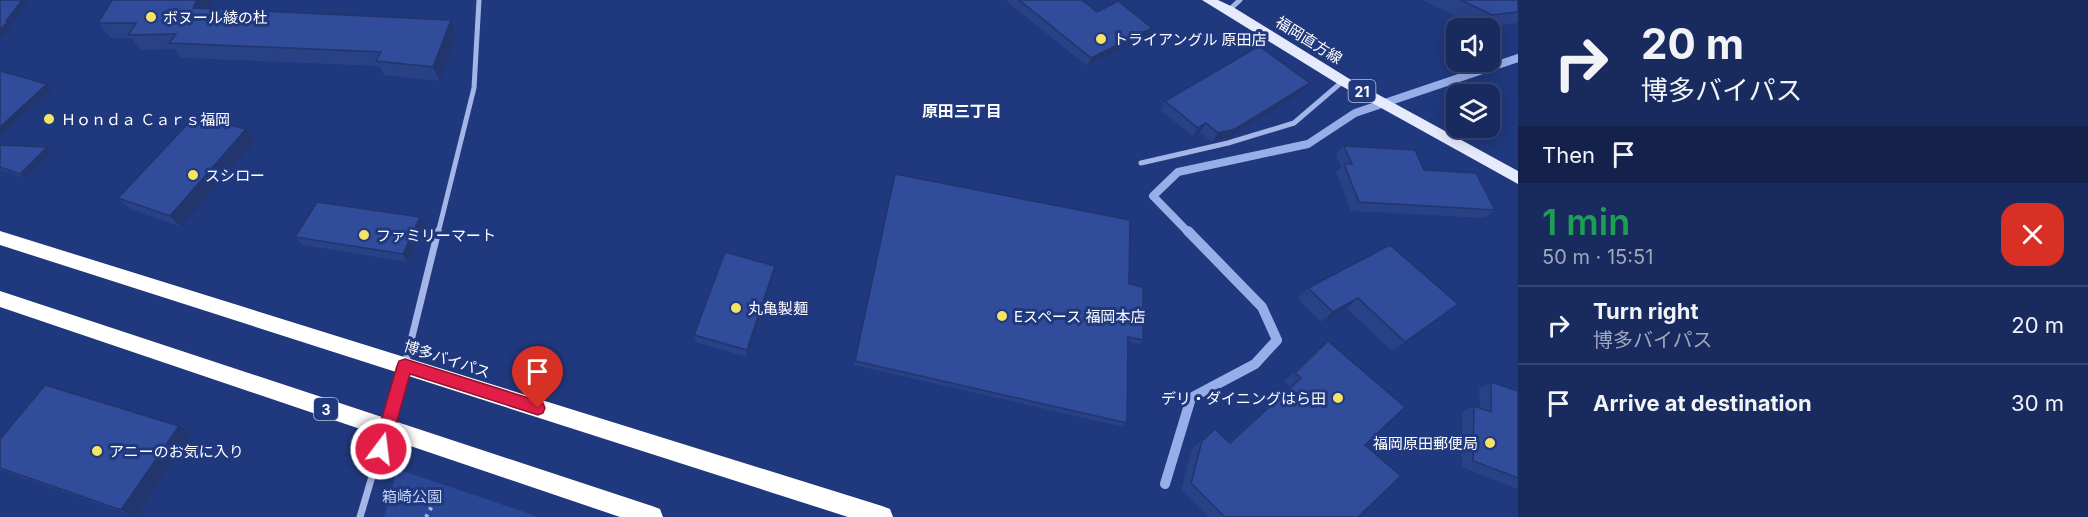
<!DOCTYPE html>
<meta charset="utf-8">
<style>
:root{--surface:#182a5e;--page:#253667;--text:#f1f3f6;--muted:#9fa7bc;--line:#364673}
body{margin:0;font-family:Inter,"Noto Sans JP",sans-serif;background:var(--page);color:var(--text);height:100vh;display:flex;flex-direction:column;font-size:22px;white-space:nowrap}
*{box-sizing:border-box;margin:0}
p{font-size:20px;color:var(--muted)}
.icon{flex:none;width:33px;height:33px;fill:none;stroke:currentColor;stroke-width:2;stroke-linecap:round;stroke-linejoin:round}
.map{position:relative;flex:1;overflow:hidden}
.panel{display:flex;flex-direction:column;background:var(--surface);width:570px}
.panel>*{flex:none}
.top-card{background:#182a5e;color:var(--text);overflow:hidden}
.buttons{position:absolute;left:1446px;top:18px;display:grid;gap:12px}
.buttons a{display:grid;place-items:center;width:54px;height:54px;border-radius:12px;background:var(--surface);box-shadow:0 3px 15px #0003,0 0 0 2px var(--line);font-size:30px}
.pin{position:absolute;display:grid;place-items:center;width:51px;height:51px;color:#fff;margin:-62px -26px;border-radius:50% 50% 50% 0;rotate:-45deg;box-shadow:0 0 6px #0007}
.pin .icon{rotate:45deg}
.me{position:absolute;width:66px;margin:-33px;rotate:15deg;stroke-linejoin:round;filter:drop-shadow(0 0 4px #0008)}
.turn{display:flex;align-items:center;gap:21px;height:126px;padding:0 24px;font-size:27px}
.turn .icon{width:78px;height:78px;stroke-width:2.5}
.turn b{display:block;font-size:42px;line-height:51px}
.then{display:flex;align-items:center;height:57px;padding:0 24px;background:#0003;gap:12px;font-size:22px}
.round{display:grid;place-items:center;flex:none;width:63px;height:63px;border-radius:18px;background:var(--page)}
.summary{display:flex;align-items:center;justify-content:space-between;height:102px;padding:0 24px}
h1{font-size:36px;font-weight:600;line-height:45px;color:#1e9e55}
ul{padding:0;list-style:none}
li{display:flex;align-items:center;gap:18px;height:78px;padding:0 24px;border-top:2px solid var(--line)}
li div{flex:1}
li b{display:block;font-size:22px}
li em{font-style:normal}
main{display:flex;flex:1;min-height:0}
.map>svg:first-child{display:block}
.green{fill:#2a4795}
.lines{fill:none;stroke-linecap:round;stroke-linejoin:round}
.stream-far1{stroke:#97aee8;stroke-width:8}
.stream{stroke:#97aee8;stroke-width:10}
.path{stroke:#a4b6e7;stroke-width:4;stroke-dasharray:3 5;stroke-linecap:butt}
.street-far1{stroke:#a4b6e7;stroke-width:5}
.street{stroke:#a4b6e7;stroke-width:7}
.primary{fill:#e5eafd;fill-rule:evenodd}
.highway{fill:#fff;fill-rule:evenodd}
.wall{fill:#294185}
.shaded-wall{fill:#22356c}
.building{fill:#304c9b;stroke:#22356c;stroke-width:1.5}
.route{fill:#e11d48;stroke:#92132f;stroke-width:1.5}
.poi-dot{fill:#f4e465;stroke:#20387d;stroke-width:2}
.labels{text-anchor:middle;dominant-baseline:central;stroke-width:6;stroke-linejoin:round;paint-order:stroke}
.shield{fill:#20387d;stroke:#bcc3d8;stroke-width:1.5}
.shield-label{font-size:14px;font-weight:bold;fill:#fff}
.poi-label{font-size:15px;fill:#fff;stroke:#20387d;text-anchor:start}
.street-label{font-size:15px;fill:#fff;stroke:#20387d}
.park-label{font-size:15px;fill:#c7d4f5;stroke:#20387d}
.neighbourhood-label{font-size:16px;font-weight:bold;fill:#fff;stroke:#20387d}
</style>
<main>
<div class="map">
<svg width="1518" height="517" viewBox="0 0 1518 517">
<rect width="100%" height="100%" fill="#20387d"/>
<path class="green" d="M397 469 539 517H384Z"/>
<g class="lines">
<path class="stream-far1" d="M1189 233 1153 196 1178 172 1308 144 1355 113 1518 58"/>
<path class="stream" d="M1165 484 1191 398 1255 364 1277 340 1262 307 1188 231"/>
<path class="path" d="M426 517 438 495"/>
<path class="street-far1" d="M1229 10 1240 0
M1141 163 1228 143 1294 123 1343 81
M438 233 474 88 479 0"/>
<path class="street" d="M360 517 405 365 438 231"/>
<path class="primary" d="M1202 0H1218L1233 7 1348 78 1518 171V184L1338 84Z"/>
<path class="highway" d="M0 231 882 506 890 509 893 517H848L0 245Z
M0 291 652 506 660 509 663 517H620L0 307Z"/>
</g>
<path class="wall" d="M112 0H215L210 8 451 20 457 35 440 81 384 75 379 66 181 58 174 49 141 50 131 38H111L98 23Z
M1007 0H1082L1097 12 1147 37 1087 66 1006 1Z
M1422 0H1518V23L1480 28Z
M1310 83 1303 92 1229 138 1212 142 1200 132 1193 136 1160 110 1165 101Z
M255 141 181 227 130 209 118 198Z
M0 145 47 147 52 152 26 178 0 170Z
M1344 146 1424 170 1495 210 1485 218 1351 211 1336 172 1341 167 1336 154Z
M895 174 1129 284 1143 340 1140 344 1128 341 1127 423 1123 427 854 365Z
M420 217 425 225 408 262 302 245 295 237Z
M774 274 747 357 695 342 694 335Z
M1308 288 1458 304 1392 351 1346 308 1321 322 1297 298Z
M1328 341 1365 445 1358 517H1209L1181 490 1192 449 1215 429 1229 442 1290 387 1284 381 1317 350Z
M1491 382 1518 391V489L1462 467V412L1474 406 1480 408 1479 388Z
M192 434 136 517 0 470V439Z"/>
<path class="shaded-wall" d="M22 0H30L12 24 14 26 0 38V29Z
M197 0H215L204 22 193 8Z
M451 20 457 35 440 81 433 67Z
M1152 28 1147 37 1087 66 1091 58Z
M1310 83 1303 92 1229 138 1212 142 1218 133Z
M47 84 52 89 0 136V127Z
M1206 123 1200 132 1193 136 1198 128Z
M246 129 255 141 181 227 170 216Z
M47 147 52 152 26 178 20 174Z
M420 217 425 225 408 262 403 254Z
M775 266 774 274 747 357V350Z
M1358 298 1346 308 1321 322 1333 312Z
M179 426 192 434 136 517 121 510Z"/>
<path class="building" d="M0 0H22L6 21H9L0 29Z
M112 0H197L193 8 451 20 433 67 376 61 381 52 169 43 176 34 128 35 136 23H98Z
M1019 0H1082L1097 12 1118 1 1152 28 1091 58Z
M1461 0H1518V12L1492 15Z
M1259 46 1310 83 1235 129 1218 133 1206 123 1198 128 1165 101Z
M0 71 47 84 0 127Z
M195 116 246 129 170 216 118 198Z
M0 145 47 147 20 174 0 167Z
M1344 146 1415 150 1424 170 1476 173 1495 210 1359 202 1344 164H1352Z
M895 174 1130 220 1129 284 1143 287V340L1128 337 1127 423 855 361Z
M317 202 420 217 403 254 295 237Z
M1390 245 1458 304 1405 342 1358 298 1333 312 1308 288Z
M725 252 775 266 747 350 694 335Z
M1328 341 1405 407 1365 445 1401 476 1358 517H1225L1191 483 1202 441 1215 429 1230 443 1301 378 1295 373Z
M1491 382 1518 391V478L1473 461 1474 406 1491 412Z
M45 385 179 426 121 510 0 468V439Z"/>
<path class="route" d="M405 359 538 401 543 403 545 408 543 413 538 415 410 374 389 449 386 454 381 456 375 454 373 449 397 366 399 361Z"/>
<g class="poi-dot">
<circle cx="151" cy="17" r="6"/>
<circle cx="1101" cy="39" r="6"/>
<circle cx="49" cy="119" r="6"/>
<circle cx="193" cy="175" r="6"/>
<circle cx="364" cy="235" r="6"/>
<circle cx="736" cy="308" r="6"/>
<circle cx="1002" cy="316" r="6"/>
<circle cx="1338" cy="398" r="6"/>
<circle cx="1490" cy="443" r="6"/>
<circle cx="97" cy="451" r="6"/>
</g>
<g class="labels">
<g class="shield">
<rect x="1348.5" y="80" width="27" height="22" rx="4.5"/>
<rect x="314" y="398" width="24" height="22" rx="4.5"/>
</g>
<g class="shield-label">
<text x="1362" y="91">21</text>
<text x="326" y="409">3</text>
</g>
<g class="poi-label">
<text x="163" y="17">ボヌール綾の杜</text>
<text x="1113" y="39">トライアングル 原田店</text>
<text x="61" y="119">Ｈｏｎｄａ Ｃａｒｓ福岡</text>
<text x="205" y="175">スシロー</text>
<text x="376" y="235">ファミリーマート</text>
<text x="748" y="308">丸亀製麺</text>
<text x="1014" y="316">Eスペース 福岡本店</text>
<text x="1326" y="398" text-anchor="end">デリ・ダイニングはら田</text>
<text x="1478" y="443" text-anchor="end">福岡原田郵便局</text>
<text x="109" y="451">アニーのお気に入り</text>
</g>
<g class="street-label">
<text transform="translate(1309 40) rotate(32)">福岡直方線</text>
<text transform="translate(447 359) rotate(18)">博多バイパス</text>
</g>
<g class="park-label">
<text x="412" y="496">箱崎公園</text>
</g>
<g class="neighbourhood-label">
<text x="962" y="111">原田三丁目</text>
</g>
</g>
</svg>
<div class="buttons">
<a><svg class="icon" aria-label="sound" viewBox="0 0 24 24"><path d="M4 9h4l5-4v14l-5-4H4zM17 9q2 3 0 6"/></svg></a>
<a><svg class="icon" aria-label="layers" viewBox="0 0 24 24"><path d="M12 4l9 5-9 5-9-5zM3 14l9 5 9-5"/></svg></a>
</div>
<div class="pin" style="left:538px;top:408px;background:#d93025"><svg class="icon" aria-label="arrive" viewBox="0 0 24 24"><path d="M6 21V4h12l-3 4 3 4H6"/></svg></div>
<svg class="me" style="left:381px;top:449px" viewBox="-20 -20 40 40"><circle r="17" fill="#e11d48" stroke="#fff" stroke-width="3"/><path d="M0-11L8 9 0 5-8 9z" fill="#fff"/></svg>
</div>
<section class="panel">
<div class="top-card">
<div class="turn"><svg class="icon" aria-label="right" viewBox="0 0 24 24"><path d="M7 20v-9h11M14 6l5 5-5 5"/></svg><div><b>20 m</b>博多バイパス</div></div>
<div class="then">Then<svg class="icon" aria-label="arrive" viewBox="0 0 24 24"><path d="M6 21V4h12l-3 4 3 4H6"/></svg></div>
</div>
<div class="summary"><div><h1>1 min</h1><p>50 m · 15:51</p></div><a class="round" style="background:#d93025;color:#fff"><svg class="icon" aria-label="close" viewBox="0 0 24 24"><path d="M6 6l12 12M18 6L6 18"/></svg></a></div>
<ul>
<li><svg class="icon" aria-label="right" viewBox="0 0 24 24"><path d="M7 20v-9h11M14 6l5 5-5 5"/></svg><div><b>Turn right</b><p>博多バイパス</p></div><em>20 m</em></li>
<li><svg class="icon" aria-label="arrive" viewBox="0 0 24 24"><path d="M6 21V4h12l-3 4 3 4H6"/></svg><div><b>Arrive at destination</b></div><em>30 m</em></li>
</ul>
</section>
</main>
